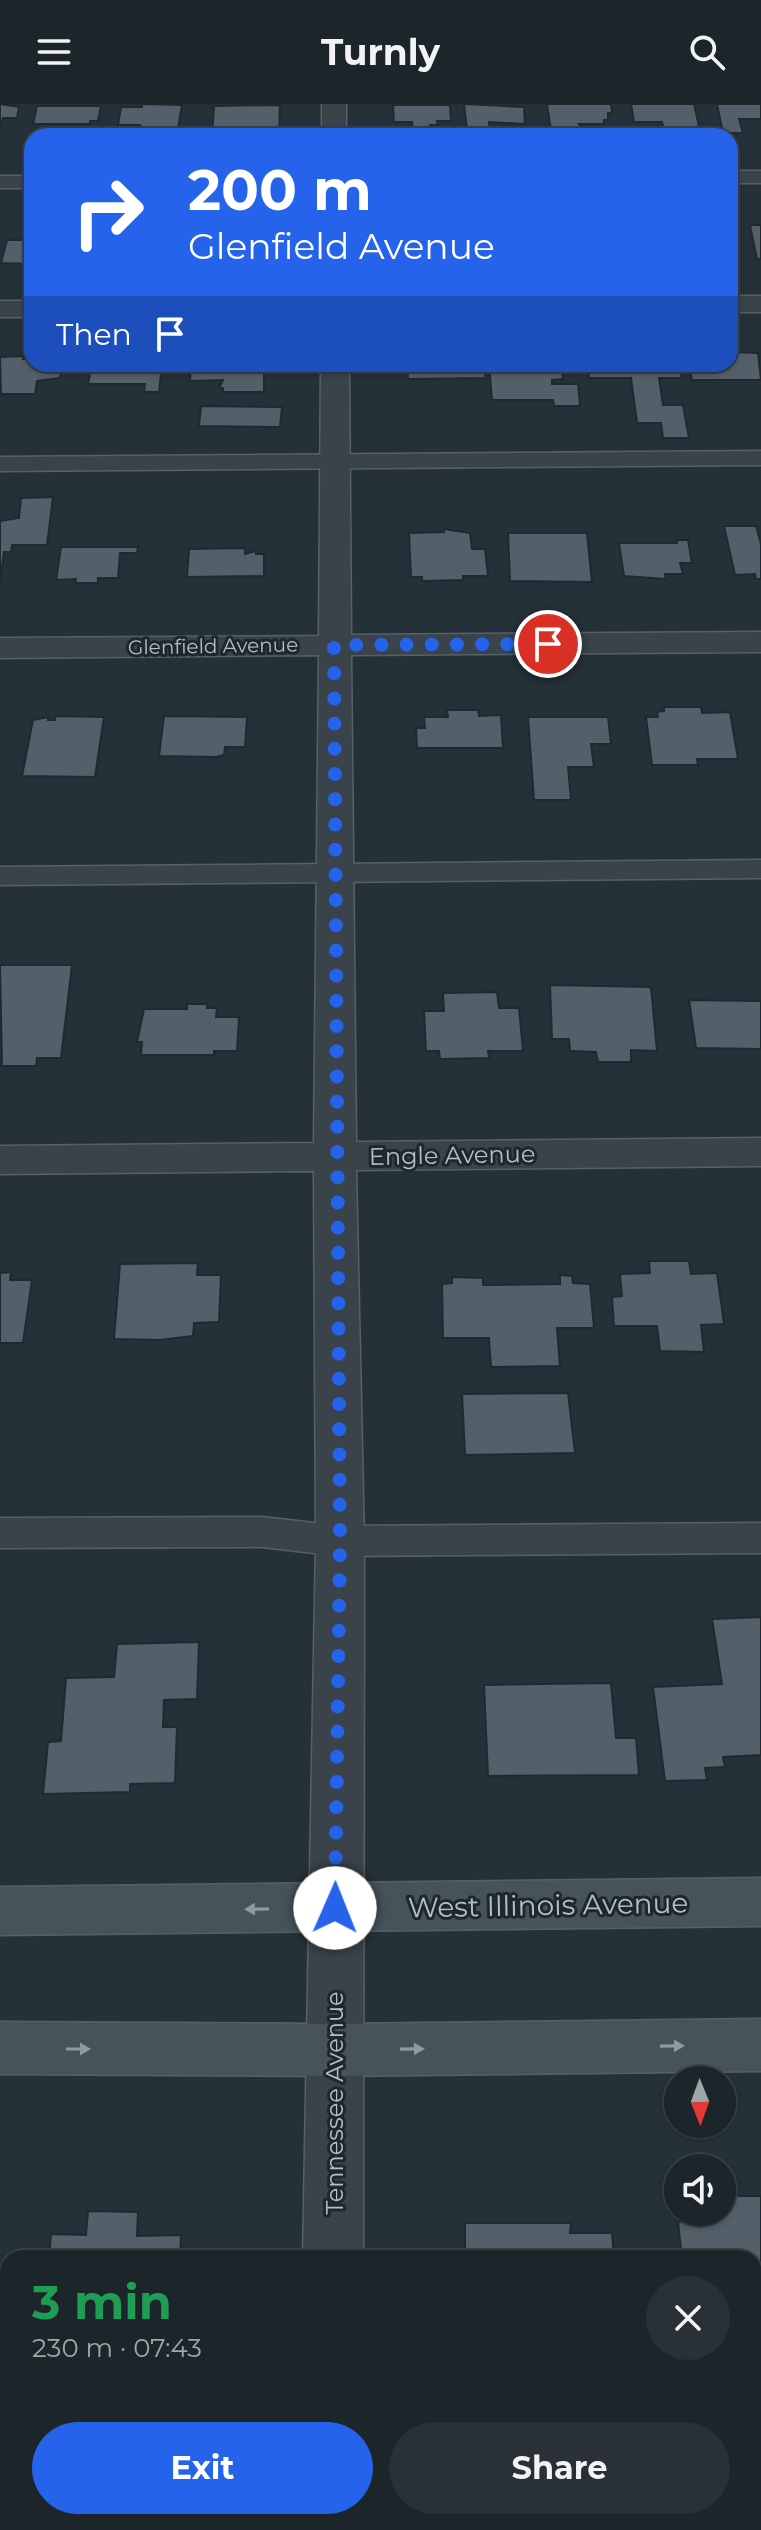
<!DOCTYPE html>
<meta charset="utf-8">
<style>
:root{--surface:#1c252a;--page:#293136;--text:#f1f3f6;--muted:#a0a5a8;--line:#3a4247;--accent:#2563eb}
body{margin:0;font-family:Montserrat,sans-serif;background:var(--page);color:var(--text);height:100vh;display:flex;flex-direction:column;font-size:30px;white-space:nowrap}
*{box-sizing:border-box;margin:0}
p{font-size:26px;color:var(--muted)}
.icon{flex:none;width:44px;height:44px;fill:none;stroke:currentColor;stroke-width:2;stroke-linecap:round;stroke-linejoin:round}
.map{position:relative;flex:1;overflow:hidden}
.details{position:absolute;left:0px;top:2146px;width:762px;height:280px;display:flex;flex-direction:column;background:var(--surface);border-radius:24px 24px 0 0;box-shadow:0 2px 6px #0004,0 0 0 2px var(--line)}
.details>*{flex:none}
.top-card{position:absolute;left:24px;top:24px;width:714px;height:244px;border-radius:24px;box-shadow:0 2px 6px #0004,0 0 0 2px var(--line);background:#2563eb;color:#fff;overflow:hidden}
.needle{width:52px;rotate:179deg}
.controls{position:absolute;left:664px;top:1962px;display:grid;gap:16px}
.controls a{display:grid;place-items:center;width:72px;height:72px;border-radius:50%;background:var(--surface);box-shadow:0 2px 6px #0004,0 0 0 2px var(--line);font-size:40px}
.pin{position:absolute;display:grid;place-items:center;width:68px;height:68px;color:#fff;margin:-34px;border:4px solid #fff;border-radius:50%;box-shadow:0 2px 8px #0007}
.me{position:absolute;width:88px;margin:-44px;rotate:1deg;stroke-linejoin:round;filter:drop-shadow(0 0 6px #0008)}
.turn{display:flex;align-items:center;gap:28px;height:168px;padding:0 32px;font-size:36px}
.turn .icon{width:104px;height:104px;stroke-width:2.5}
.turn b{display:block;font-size:56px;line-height:68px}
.then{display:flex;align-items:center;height:76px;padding:0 32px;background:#0003;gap:16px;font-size:30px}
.round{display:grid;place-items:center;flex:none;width:84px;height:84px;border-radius:42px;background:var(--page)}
.overview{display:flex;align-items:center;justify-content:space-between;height:136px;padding:0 32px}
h1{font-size:48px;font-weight:700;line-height:60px;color:#1e9e55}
.button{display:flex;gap:16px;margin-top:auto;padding:16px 32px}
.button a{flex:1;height:92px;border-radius:48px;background:var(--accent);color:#fff;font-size:32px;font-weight:700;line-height:92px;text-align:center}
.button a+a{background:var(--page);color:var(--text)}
header{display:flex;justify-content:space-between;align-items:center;height:104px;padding:0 32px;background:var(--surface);font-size:36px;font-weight:700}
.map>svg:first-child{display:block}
.building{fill:#536069;stroke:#202930;stroke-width:2}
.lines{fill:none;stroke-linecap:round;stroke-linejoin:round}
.lane-casing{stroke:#576067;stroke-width:3}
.street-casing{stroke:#576067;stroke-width:3}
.secondary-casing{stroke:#576067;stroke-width:3}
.lane{fill:#394349;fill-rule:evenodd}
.street{fill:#394349;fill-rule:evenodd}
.secondary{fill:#47535b;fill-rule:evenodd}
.oneway{fill:#8e99a0}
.route{stroke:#2563eb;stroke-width:14;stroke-dasharray:0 25.2}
.labels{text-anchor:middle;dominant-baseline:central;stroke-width:6;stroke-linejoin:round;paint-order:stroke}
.far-street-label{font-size:20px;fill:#b4bec5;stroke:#1e272e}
.street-label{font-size:24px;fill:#b4bec5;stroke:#1e272e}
.near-street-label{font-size:28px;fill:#b4bec5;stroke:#1e272e}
</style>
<header><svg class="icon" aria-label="menu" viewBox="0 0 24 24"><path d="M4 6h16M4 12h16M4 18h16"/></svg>Turnly<svg class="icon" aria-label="search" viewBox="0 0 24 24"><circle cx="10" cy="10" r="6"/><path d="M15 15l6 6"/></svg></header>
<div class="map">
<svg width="761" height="2426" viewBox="0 0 761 2426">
<rect width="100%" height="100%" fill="#253138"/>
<path class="building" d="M0 0 19 3 17 14H3L0 24Z
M142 0 182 1 177 31H138L140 21H118L121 3H142Z
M464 0 524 3 525 20 489 18 490 26H467Z
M547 0H611L612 9H608V16H604V20H579L583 25 579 27H551Z
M631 0H694L701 31H665L662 18H634Z
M717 0H761V15H739L743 29H723Z
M280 1 279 32H212L214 2Z
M393 1H450L451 17H437L438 21H430V25L413 26 412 18H394Z
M37 2H101L98 17H90V20H33Z
M750 121H761V155H757Z
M7 136H32V160L1 159Z
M730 248 758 249 761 276H692L689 260H730Z
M24 252 23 255H32V260H62L60 274 37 277 35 290H1L0 253Z
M92 260H162L159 288H144L145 280H88Z
M191 260H264V288H223V284H219L223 276 190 277Z
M407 260H484L486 274 408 275Z
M489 260H561L563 275 552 276V280H578L580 302H554L553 296H492Z
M588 260H680L682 274H659L663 301H683L689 334H663L661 319H637L631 274H589Z
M201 302 282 303 280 323 199 322Z
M53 393 47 441H12L11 448H4L0 477V417L19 414 21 394Z
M724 422H756L761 440V475H756L755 470 735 471Z
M444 425 470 429 472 445H485L488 472H463V476L422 477V473H411L409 429 444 428Z
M508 429H587L592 478 510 477Z
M677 436H688L692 459H680L683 470H665L666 475 624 472 619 439H677Z
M61 443H138L137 449H120L118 474H98V479H75L76 475 56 476Z
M245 444V450L256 447V450H264V472L187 473 189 445Z
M664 603H701L702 609 730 608 738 655H697L698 661H652L646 613H658L657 608 664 607Z
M447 606H478L479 612 501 611 503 644H417L416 624H425L424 613H448Z
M55 612 104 613 95 673 22 672 33 616 48 613V616H55Z
M164 612 247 613 245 643H225L224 651 216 653 159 652Z
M528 613H608L611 640H591L594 663H568L571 696H534Z
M0 861H72L61 954H37L36 962H2Z
M550 881 651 883 657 947 631 946V958H598L596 948 570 947 569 935H552Z
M497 888 499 904H519L523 947H488L489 954 440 955 439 947H426L424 907H444L443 889Z
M689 896 761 897V945L696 944Z
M187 900H207V904H217L216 913H239L237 947H214V951H141L142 938H137L144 905H187Z
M649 1157H689L691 1170 717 1169 724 1220 701 1221 704 1248 660 1247 657 1222H614L612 1193 622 1192 620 1170 650 1169Z
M198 1159 197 1171H221L219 1218 194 1219 193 1232 159 1236 114 1235 120 1160Z
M11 1168 10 1176H32L23 1239H0V1169Z
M560 1171 572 1172 573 1179 590 1180 594 1224H557L560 1262 491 1263 489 1234H443L442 1180 452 1179V1173L483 1174V1181L560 1180Z
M568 1289 575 1349 465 1351 462 1290Z
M761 1513V1651L723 1653 725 1663 705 1664 707 1676 665 1677 653 1583 722 1580 712 1515Z
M199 1538 197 1595 164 1596 163 1623H177L175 1679 130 1680V1688L43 1690 48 1638 61 1637 66 1574 114 1573 117 1540Z
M611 1579 616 1634H636L639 1671 488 1672 484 1581Z
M722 2092H761V2216H756L754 2209V2154H682L678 2118H691L690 2110 718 2116Z
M88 2107 138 2108 137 2132 181 2131 180 2154H49L51 2130 86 2131Z
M465 2119H571L570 2129H612L614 2154H465Z
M8 2315V2416H0V2398Z"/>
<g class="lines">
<defs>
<path id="lane" d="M730 67H761V79H730Z
M0 72H32V84H0Z
M761 347V361L0 367V353Z
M761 756V774L0 781V763Z
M262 1413 340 1422 761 1419V1449L340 1452 262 1443 0 1444V1414Z"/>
<path id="street" d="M322 0H346V32H322Z
M730 192H761V208H730Z
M0 197H32V213H0Z
M321 260H349L351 531 761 528V548L351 551 356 1038 761 1034V1062L356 1066 364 1437 363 2154H303L316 1437 314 1067 0 1070V1042L314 1039 319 551 0 554V534L319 532Z
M300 2418H364L363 2426H299Z"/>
<path id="secondary" d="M761 1774V1822L0 1831V1783Z
M761 1915V1967L334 1972 0 1970V1918L334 1920Z"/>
</defs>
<use href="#lane" class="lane-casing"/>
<use href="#street" class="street-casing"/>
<use href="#secondary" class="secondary-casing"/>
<use href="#lane" class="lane"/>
<use href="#street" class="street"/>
<use href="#secondary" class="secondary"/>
</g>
<defs><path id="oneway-solid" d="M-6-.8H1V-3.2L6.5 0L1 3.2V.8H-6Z" transform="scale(2)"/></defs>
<g class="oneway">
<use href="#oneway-solid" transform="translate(257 1805) rotate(179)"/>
<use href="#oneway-solid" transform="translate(672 1942) rotate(-1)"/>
<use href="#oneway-solid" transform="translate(78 1945)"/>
<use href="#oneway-solid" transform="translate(412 1945) rotate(-1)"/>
</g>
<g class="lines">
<path class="route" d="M335 1804 340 1437 334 541 548 540"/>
</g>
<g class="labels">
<g class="far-street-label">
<text transform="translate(213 542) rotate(-1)">Glenfield Avenue</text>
</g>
<g class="street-label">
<text transform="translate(452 1051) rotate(-1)">Engle Avenue</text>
<text transform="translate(334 1999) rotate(-90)">Tennessee Avenue</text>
</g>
<g class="near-street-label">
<text transform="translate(548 1801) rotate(-1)">West Illinois Avenue</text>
</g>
</g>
</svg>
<div class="controls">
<a><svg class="needle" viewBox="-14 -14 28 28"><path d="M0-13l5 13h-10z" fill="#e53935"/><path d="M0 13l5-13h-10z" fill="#a0a5a8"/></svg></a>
<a><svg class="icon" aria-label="sound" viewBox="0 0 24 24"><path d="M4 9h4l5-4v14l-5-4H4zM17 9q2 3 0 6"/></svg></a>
</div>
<div class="pin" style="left:548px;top:540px;background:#d93025"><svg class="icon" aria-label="arrive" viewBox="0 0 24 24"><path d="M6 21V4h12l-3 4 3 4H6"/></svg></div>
<svg class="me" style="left:335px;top:1804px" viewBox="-20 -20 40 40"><circle r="19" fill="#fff"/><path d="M0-13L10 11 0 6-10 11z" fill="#2563eb"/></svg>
<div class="top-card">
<div class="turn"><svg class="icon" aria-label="right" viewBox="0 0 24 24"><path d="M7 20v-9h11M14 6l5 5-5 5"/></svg><div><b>200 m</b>Glenfield Avenue</div></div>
<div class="then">Then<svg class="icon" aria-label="arrive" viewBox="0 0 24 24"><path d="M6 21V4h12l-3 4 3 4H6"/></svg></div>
</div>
<section class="details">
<div class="overview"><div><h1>3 min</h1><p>230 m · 07:43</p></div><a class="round"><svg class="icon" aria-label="close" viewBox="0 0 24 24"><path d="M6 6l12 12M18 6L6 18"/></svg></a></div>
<div class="button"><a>Exit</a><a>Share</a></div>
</section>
</div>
